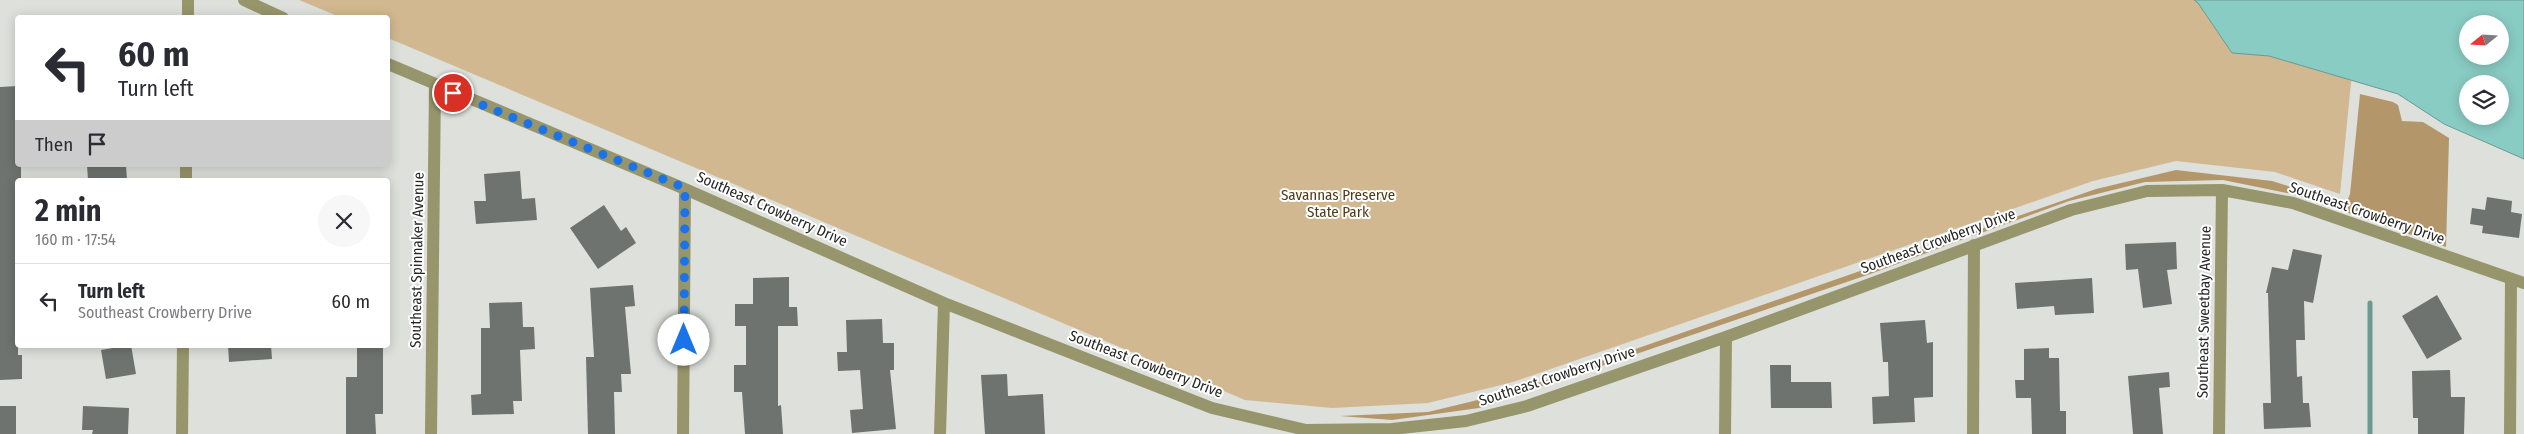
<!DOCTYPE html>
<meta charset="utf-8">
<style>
:root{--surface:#fff;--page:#f7f7f7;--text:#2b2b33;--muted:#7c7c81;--line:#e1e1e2}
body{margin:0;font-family:"Fira Sans Condensed",sans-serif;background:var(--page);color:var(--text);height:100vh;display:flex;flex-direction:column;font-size:19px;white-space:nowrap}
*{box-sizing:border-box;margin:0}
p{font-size:16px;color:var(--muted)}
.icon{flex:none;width:28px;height:28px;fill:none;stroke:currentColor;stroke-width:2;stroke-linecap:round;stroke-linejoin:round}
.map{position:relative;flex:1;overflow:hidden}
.drawer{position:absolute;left:15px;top:178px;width:375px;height:170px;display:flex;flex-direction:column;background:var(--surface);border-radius:5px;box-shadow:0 2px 12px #0003}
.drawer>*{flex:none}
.guide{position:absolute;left:15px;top:15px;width:375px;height:152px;border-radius:5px;box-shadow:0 2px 12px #0003;background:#fff;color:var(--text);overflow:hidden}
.needle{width:32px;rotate:252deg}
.buttons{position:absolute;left:2459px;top:15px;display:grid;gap:10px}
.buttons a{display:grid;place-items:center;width:50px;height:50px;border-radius:50%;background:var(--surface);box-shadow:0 2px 12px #0003;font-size:25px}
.pin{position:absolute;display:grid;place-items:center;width:42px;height:42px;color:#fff;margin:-21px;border:2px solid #fff;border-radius:50%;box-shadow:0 1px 5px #0007}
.me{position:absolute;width:55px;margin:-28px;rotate:0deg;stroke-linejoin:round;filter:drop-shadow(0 0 4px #0008)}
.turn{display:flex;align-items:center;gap:18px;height:105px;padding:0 20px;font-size:22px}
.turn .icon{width:65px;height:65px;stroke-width:2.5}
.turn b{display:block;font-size:35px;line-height:42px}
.then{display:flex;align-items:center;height:48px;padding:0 20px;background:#0003;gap:10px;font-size:19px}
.round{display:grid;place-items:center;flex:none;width:52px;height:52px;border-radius:26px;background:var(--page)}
.overview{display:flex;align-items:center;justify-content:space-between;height:85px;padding:0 20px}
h1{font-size:30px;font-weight:700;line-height:38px}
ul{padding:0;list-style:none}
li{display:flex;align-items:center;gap:15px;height:75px;padding:0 20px;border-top:1px solid var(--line)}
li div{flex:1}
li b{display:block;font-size:19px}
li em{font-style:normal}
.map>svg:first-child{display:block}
.green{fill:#d1b890;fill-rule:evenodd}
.forest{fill:#b3976a}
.water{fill:#89ccc3;stroke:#6b9a94;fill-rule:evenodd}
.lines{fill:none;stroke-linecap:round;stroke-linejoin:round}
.stream{stroke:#6b9a94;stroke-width:5}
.building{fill:#6e7370}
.minor{stroke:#97956b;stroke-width:12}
.route{stroke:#1a73e8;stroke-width:9;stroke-dasharray:0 16.2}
.labels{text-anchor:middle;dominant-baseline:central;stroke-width:4;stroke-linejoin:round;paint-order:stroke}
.park-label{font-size:15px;fill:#503c17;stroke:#fff}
.street-label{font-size:15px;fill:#262725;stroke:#fff}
</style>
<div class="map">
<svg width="2524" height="434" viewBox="0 0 2524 434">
<rect width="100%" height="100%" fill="#dde0db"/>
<path class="green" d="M299 0H2524V69L2356 32 2340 194 2275 172 2176 161 2093 181 1513 382 1428 403 1332 408 1245 400 388 38V18L340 17ZM2468 24H2500V56H2468Z"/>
<path class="forest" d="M2360 94 2393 102 2398 105 2402 121 2423 122 2449 138 2446 247 2297 195 2223 180 2145 182 2069 201 1973 236H1965L1964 239 1873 273 1479 408 1392 420 1340 416 1428 412 1515 391 2096 189 2176 170 2272 181 2342 203 2348 199 2350 194Z"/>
<path class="water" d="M2194 0H2524V159L2444 124 2398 94 2269 56 2232 53 2198 3ZM2468 24H2500V56H2468ZM2468 84H2500V116H2468Z"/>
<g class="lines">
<path class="stream" d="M2370 434V303"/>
</g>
<path class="building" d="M18 86V165H21V180H18V355H22V379L0 380V87Z
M87 165H126L127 180H88Z
M520 171 522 199 535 198 537 220 476 224 474 201H486L484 174Z
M2487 197 2512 201 2511 212 2522 214 2519 238 2482 233 2483 226 2470 224 2472 208 2485 210Z
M604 205 621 231 626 227 636 243 598 269 570 228Z
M2176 242 2177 269 2167 270 2172 304 2143 308 2138 269 2126 270 2125 244Z
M2293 249 2322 255 2313 303 2304 301 2305 340H2296L2297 377 2302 376 2303 403H2309L2311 427 2264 429 2263 403H2271L2268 293H2266L2272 267 2288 270Z
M789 277V307H797L798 326H778V406L781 405 783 434H745L742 392H734V365H746V326H735V304H753V278Z
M2092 278 2094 313 2055 315 2054 306 2017 309 2015 283Z
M633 285 635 306 625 307 631 374H621L622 392H614L615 434H588L586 357H594L590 288Z
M2437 295 2462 339 2427 359 2402 316Z
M522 302 523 327H534L535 349 520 350 522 401H513L514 414 472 415 471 395 481 394V328H490L489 303Z
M882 319 883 343H894V370H890L896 429 852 433 850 410 863 409 860 370 838 371 837 352H847L846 320Z
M1925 320 1927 343 1933 342V397L1914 398 1915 422 1873 424 1872 397 1889 396 1888 362H1883L1880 323Z
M131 345 136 374 106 379 101 350Z
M228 345H271L272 359 229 362Z
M357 345H383V414H375L376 434H346V377H357Z
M2049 348V358H2059L2060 411H2066V434H2032L2031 398H2016L2015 380H2024V349Z
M1770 365H1791V382H1831L1832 408H1771Z
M2450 370 2451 397H2465L2464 434H2418V418H2413L2412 371Z
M2169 372 2170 387 2159 388 2163 434H2133L2128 376Z
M1007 374 1008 396 1043 394 1045 434H985L981 375Z
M0 406H16V434H0Z
M83 406 129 408 128 434H92L93 430H82Z"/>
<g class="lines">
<path class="minor" d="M244 0 283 18
M188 18V0
M388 64 685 189 944 303 1212 408 1306 430 1392 429 1466 421 1527 406 1726 337 2071 210 2147 191 2222 190 2293 203 2524 283
M186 180V165
M182 434 183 345
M431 434 435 86
M683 434 685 189
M940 434 944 303
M1725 434 1726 337
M1973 434 1974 245
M2219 434 2222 190
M2510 434 2511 279"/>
</g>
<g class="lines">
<path class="route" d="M453 93 685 188 684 340"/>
</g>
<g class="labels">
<g class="park-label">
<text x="1338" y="195">Savannas Preserve<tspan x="1338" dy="17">State Park</tspan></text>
</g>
<g class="street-label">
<text transform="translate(772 209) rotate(24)">Southeast Crowberry Drive</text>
<text transform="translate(2367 213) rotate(19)">Southeast Crowberry Drive</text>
<text transform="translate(1938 241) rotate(-20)">Southeast Crowberry Drive</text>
<text transform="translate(417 260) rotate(-89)">Southeast Spinnaker Avenue</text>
<text transform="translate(2204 312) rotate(-89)">Southeast Sweetbay Avenue</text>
<text transform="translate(1146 364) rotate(21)">Southeast Crowberry Drive</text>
<text transform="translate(1557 376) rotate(-18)">Southeast Crowberry Drive</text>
</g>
</g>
</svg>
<div class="buttons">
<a><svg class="needle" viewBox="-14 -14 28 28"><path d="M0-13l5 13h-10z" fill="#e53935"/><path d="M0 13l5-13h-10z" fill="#7c7c81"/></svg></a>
<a><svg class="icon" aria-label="layers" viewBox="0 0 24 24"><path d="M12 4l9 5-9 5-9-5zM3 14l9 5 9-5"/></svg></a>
</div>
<div class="pin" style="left:453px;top:93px;background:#d93025"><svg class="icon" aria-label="arrive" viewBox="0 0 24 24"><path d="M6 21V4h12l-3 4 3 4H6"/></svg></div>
<svg class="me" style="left:684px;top:340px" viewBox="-20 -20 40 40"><circle r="19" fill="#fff"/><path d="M0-13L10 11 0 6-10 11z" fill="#1a73e8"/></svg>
<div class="guide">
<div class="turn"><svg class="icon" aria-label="left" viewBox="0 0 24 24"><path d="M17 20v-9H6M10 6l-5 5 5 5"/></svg><div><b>60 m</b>Turn left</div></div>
<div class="then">Then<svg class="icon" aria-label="arrive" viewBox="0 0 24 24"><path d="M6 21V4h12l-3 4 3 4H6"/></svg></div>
</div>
<section class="drawer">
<div class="overview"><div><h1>2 min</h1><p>160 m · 17:54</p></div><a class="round"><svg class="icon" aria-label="close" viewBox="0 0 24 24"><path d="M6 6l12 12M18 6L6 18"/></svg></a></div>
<ul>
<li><svg class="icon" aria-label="left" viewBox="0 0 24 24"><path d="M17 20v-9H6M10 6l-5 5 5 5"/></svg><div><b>Turn left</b><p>Southeast Crowberry Drive</p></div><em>60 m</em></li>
</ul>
</section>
</div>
